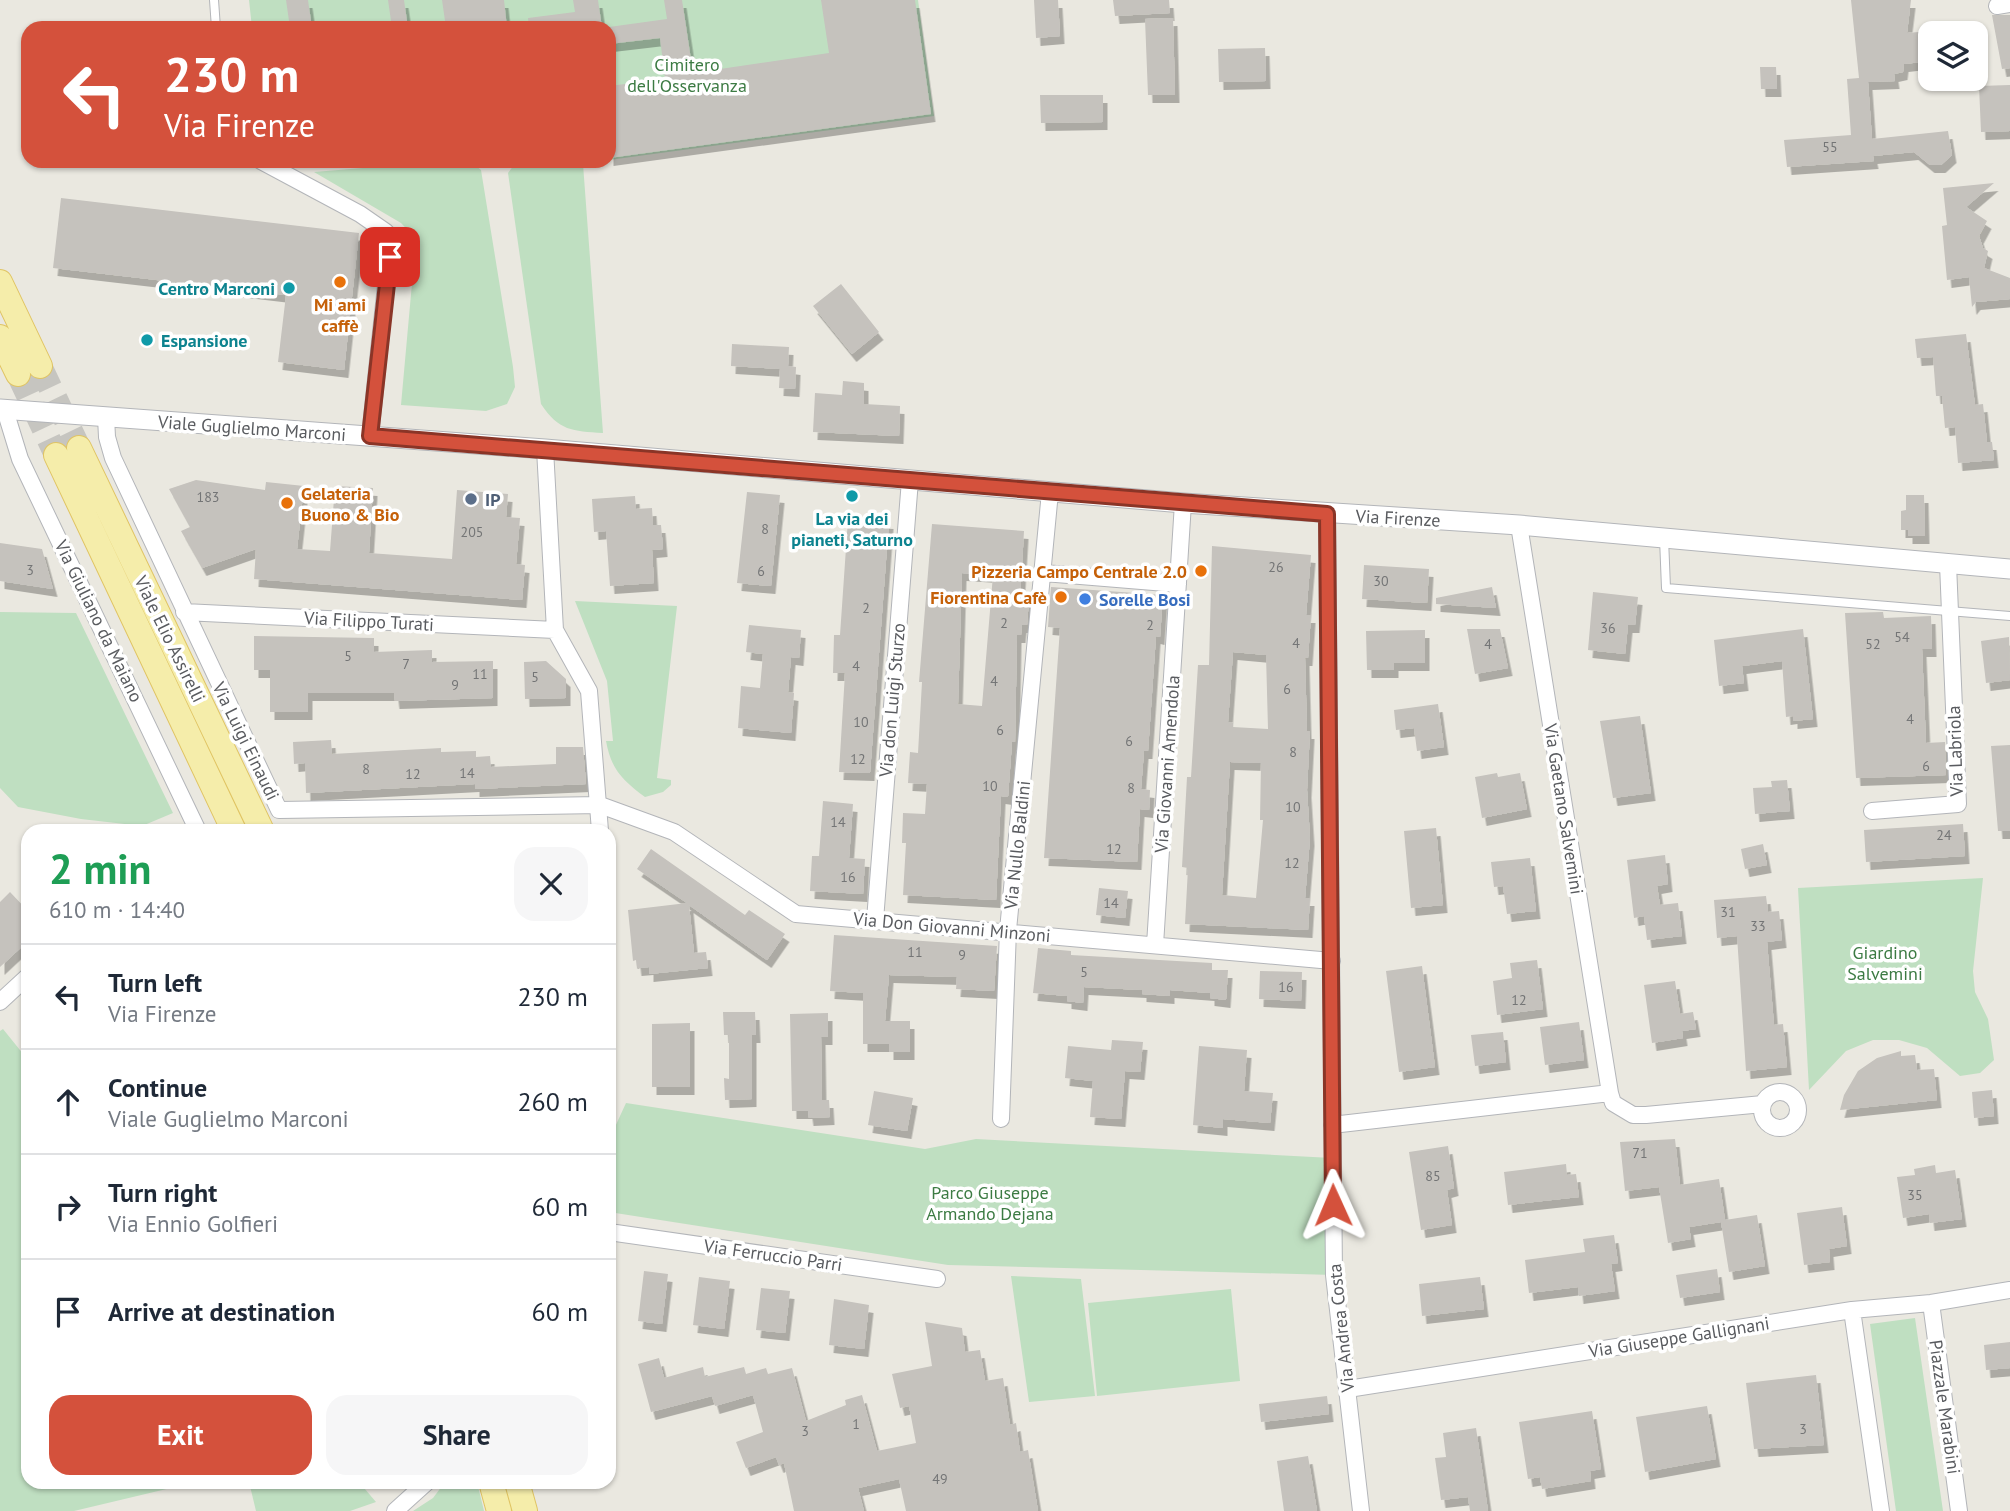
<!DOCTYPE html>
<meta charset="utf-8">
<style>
:root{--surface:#fff;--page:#f6f6f7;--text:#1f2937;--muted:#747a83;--line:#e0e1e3;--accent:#d4513c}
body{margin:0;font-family:"PT Sans",sans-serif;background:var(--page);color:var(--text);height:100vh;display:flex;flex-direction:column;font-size:26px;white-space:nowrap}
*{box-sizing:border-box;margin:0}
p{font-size:23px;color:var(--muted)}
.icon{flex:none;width:38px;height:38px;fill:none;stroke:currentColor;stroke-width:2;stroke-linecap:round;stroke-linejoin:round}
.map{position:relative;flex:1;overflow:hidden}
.side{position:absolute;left:21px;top:824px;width:595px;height:665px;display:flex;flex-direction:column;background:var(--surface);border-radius:21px;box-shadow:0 2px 5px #0004}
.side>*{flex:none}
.hud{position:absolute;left:21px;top:21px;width:595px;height:147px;border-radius:21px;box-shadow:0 2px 5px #0004;background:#d4513c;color:#fff;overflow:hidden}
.tools{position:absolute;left:1918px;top:21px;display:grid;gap:14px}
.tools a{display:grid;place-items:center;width:70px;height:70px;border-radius:14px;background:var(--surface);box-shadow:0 2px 5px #0004;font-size:35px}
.pin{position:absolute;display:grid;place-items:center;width:60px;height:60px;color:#fff;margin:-30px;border-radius:14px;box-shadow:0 4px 10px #0006}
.me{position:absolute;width:77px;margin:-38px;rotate:359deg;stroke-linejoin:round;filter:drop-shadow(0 0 5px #0008)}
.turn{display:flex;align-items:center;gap:24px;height:147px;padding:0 28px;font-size:32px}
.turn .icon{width:91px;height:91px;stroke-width:2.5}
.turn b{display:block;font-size:49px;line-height:60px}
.round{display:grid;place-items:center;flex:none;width:74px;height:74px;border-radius:21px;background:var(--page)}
.headline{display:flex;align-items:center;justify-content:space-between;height:119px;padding:0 28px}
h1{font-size:42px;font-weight:700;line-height:52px;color:#1e9e55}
.primary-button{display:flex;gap:14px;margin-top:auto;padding:14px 28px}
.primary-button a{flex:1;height:80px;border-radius:21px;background:var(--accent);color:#fff;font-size:28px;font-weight:700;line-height:80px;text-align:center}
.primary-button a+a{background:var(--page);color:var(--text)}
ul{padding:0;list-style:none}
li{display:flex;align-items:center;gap:21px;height:105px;padding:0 28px;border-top:2px solid var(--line)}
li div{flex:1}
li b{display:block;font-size:26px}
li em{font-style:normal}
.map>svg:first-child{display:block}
.green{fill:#bfdfc1}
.building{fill:#c5c2bd;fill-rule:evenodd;filter:url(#shadow)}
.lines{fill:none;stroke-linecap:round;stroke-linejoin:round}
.primary-tunnel{stroke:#c6c5c0;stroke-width:24;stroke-dasharray:24 12;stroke-linecap:butt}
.service-casing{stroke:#b3b5b9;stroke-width:10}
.minor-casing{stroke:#b3b5b9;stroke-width:18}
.tertiary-casing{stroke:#b3b5b9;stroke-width:21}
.primary-casing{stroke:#e0c463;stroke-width:26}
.service{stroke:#fff;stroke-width:8}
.minor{stroke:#fff;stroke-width:16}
.tertiary{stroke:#fff;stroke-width:19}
.primary{stroke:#f5edaa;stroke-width:24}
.route-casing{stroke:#8a3527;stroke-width:18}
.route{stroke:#d4513c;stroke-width:12}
.food-dot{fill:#e8710a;stroke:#fff;stroke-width:2.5}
.culture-dot{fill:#0f9aa8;stroke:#fff;stroke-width:2.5}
.service-dot{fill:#5c6f8a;stroke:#fff;stroke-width:2.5}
.shop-dot{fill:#3f7fe0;stroke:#fff;stroke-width:2.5}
.labels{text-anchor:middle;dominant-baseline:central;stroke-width:7;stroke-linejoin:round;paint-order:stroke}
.number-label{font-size:14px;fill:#747576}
.park-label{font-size:18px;fill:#3c7b43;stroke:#fff}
.culture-label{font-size:18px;font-weight:bold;fill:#0d838f;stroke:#fff;text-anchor:end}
.food-label{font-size:18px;font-weight:bold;fill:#c56008;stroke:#fff;text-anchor:end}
.street-label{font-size:18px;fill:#595b5f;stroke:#fff}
.service-label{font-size:18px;font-weight:bold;fill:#4e5e75;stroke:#fff;text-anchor:start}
.shop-label{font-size:18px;font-weight:bold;fill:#366cbe;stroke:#fff;text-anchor:start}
</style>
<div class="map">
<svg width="2010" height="1511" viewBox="0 0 2010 1511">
<defs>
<filter id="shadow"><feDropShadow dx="4.5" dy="8" stdDeviation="0" flood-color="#0004"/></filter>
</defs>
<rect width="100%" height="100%" fill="#eae8e0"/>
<path class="green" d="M249 0H918L934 116 609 160V28H252Z
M448 161H470L481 170 513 367 515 387 507 404 486 411 401 405 416 239 401 223 314 172Z
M517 161H602L583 164 603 433C572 431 559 431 541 404L508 173Z
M575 601 677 606 657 778 671 780V785L663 792 645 797C622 780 611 769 606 741H613L607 681Z
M0 612 76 613 173 813 142 826 81 819 18 807 0 788Z
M1983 878 1973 971 1975 992 1988 1019 1994 1060 1980 1073 1960 1076 1927 1048 1899 1040H1873L1846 1051 1809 1090 1798 888Z
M3 1029 28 1060V1482H196L74 1511H0V1031Z
M626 1103 925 1149 976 1139 1332 1158 1334 1275 948 1265 609 1212V1140Z
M1011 1276 1081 1279 1095 1396 1029 1402Z
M1231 1289 1240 1381 1097 1396 1088 1303Z
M1915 1318 1943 1511H1896L1870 1324Z
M249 1482H359L376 1502 350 1511H256Z
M445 1482H477L484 1511H413L433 1498Z"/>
<path class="building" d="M286 0H308L312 28H290Z
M388 0H404L408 28H392Z
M442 0H504L507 28H446Z
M573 0H598L602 28H529L528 18 575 12Z
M664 0H682L693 73 829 53 821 0H915L931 114 609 158V86L665 79 660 38 609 44V27L667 19Z
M1034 0H1058L1060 36 1036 38Z
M1113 0H1169L1170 13 1115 16Z
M1851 0H1911L1907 33 1930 31V61L1904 64 1903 72 1894 74 1895 81 1868 82 1872 139 1948 131 1952 155 1941 165H1930L1914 152 1873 156 1874 161 1787 167 1784 140 1851 135 1847 79 1859 78Z
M1992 15H2010V68L2002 69Z
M1173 18 1175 95H1148L1145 19Z
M1265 48 1266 81 1219 82 1218 49Z
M1760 67H1776L1777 89H1761Z
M2010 85V131L1981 132 1979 86Z
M1040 95H1103V122L1041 123Z
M1994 183 1966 207 1987 221 1979 236 1983 248 1988 251 1984 268 2010 278V299L1976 302 1972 307 1969 277 1947 280 1942 226 1947 225 1943 188Z
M61 198 359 233 344 370 278 362 286 295 53 268Z
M841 284 879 332 852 354 813 306Z
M1966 334 1975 405 1983 404 1987 442H1992L1994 460 1958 463 1955 427 1945 428 1942 396H1936L1933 357 1917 358 1915 339Z
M732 344 789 347 788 366 796 367 795 389 779 388 780 369 731 366Z
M843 381 864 383V404L900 406 899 436 813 432 815 393 842 395Z
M196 480 265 490 266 482 304 486 297 549 330 551 335 486 373 488 369 553 452 559 457 490 508 494 506 517 520 518 516 564 525 565 522 600 254 579 256 549 202 568 181 531 190 527 169 489Z
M747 492 780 495 771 586 737 583Z
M1906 495H1924L1925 536H1908V530H1901V511L1906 510Z
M635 496 636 509 652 508 653 525H661L663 549 652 550 654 583 610 586 606 531 594 532 592 499Z
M848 519 889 521 870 773 839 772 845 673H833L834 635H840Z
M932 524 1024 531 1020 598 1029 599 1027 625H1022L1021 635H1017L1015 742H1012L1008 797 1001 796 996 900 903 895 906 843H902L903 813 925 814 927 784 908 783 910 752 918 753 922 682H919ZM962 573 993 575 982 706 958 704Z
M0 543 42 549 53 589 0 581Z
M1212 546 1311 555 1306 615H1311L1308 658H1305L1307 731H1310L1307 790 1310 838 1305 898H1310L1308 930 1185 924 1188 868 1182 867 1187 777H1191L1198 665H1209ZM1233 652 1266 655 1268 729 1233 727V723L1228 722ZM1230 762 1261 763 1260 820H1263L1256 898 1222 895Z
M1364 565 1429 569 1427 603 1362 599Z
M1051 587 1163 595 1160 637 1156 636 1148 751H1144L1141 789 1150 790 1149 810 1140 809 1137 862 1044 858 1060 628 1048 627Z
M1492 587 1496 608 1436 604V598Z
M1593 592 1638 597 1635 625H1628L1625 654 1588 650Z
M1883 612 1884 618 1931 616 1932 649H1922L1926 743 1945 742 1946 775 1856 778 1845 613Z
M749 625 801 630 799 658 791 657 788 692 794 693 791 733 738 728 741 686 760 688 763 654 746 652Z
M1467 629H1500L1508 668 1475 674Z
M1803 629 1813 719 1793 721V716L1786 717 1782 661 1742 666 1744 683 1719 686 1714 640Z
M1425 630V663H1394V670H1367L1366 631Z
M254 636 374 638V652L432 650V662L493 661V698L395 701 394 693H308V712H270V670H254Z
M2009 637 2010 680 1986 683 1981 641Z
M546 661 566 679V698L525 699 524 662Z
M1438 704 1444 747 1417 751 1414 728 1396 730 1394 710Z
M1640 716 1651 793 1613 798 1600 721Z
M331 740 332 754 441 748V752L476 751V757L490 756 491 767 556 764V747H583L586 784 475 789V784L306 793 305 763 294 764 293 742Z
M2010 745V831H1998L1991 746Z
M1497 773 1498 777 1520 773 1527 809 1482 818 1475 777Z
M1787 780 1790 811 1755 814 1753 788 1772 787 1771 781Z
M823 801 853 804 849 858 865 859 863 894 810 891 812 856H819Z
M1963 824 1965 856 1866 862 1864 830Z
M1436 828 1443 905 1411 908 1404 831Z
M1763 844 1767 865 1745 869 1741 849Z
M651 849 745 915 749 910 785 934 767 960 689 905 694 953 706 952 708 968 649 974V967L637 968 636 960 633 961 628 910 687 903 637 869Z
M1665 855 1668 884 1657 886 1660 905 1678 903 1682 936 1647 940 1644 916 1634 918 1627 860Z
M1530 858 1536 911 1507 914 1503 886 1494 887 1491 862Z
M1099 888 1128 891 1125 918 1096 915Z
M10 892 28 911V941L0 967V902Z
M1766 896 1768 912 1779 911 1782 940 1767 942 1774 1025 1783 1024 1787 1067 1746 1071 1737 936 1717 938 1714 900Z
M834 935 997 946 994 991 956 989 957 977 889 975 885 1021H910V1052H889V1044H863V993L830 991Z
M1038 948 1071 951V955L1212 963V970H1228L1226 1000 1210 998V993L1170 990V996L1142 994V990L1084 987 1083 1003 1067 1001V996L1033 993Z
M1537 960 1543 1009 1497 1015 1493 981 1512 978 1510 963Z
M1422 966 1435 1067 1399 1072 1386 971Z
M1260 971 1302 972 1301 1001 1259 999Z
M1675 981 1680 1014 1693 1012 1696 1029 1682 1031 1683 1038 1652 1043 1644 985Z
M723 1012H755L756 1035H752V1099L725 1100 724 1078 729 1079V1035H724Z
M828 1013V1037H821L822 1100H829L830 1117 809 1118 808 1111H792L790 1014Z
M1579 1022 1584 1060 1545 1065 1540 1027Z
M690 1023V1087H652V1024Z
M1503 1032 1506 1062 1475 1066 1471 1035Z
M1112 1040 1143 1042 1140 1072 1125 1071 1121 1119 1090 1117 1093 1081 1065 1078 1068 1046 1111 1050Z
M1199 1046 1247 1050 1244 1091 1273 1093 1270 1123 1223 1119V1128L1193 1125Z
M1901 1051V1056L1915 1055 1917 1070 1934 1069 1937 1100 1840 1110 1844 1095 1858 1071 1877 1058Z
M1992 1090 1994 1116 1974 1118 1972 1092Z
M874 1091 913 1098 907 1131 868 1125Z
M1675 1139 1680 1185 1719 1179 1725 1220 1757 1215 1765 1266 1729 1272 1721 1222 1689 1227 1691 1239 1668 1243 1659 1187 1625 1191 1620 1142Z
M1448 1146 1454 1188 1447 1190 1452 1225 1421 1230 1409 1152Z
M1566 1164 1567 1175 1576 1174 1579 1197 1508 1205 1504 1172Z
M1935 1165 1936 1173 1955 1170 1962 1219 1930 1223 1929 1214 1903 1218 1897 1177 1915 1175 1914 1169Z
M1842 1207 1847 1246 1829 1249 1830 1262 1804 1265 1797 1213Z
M1614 1235 1618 1263 1611 1264 1615 1291 1579 1296 1578 1287 1529 1293 1525 1260 1585 1252 1583 1239Z
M1717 1269 1720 1292 1680 1298 1676 1275Z
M644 1271 668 1274 662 1324 638 1321Z
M699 1277 730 1281 724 1329 693 1325Z
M1480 1277 1484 1309 1422 1316 1419 1284Z
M761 1288 790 1291 785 1333 756 1330Z
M834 1299 869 1305 864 1349 829 1345Z
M925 1322 962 1328 965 1352 980 1350 985 1381 1003 1378 1010 1425 1016 1423 1020 1452 1028 1450 1038 1511H906L899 1479 858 1488 864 1511H794L784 1463 779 1465 776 1457 746 1468 736 1442 763 1432 753 1395 715 1406 712 1396 651 1412 638 1364 659 1358 664 1378 703 1367 705 1377 744 1367 746 1374 766 1368 768 1374 792 1368 806 1421 846 1405 845 1400 862 1395 877 1451 916 1443 909 1406 900 1408 892 1374 932 1366Z
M2010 1342V1368L1986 1370 1984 1345Z
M1816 1375 1824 1445 1754 1449 1746 1383Z
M1327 1396 1329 1414 1261 1422 1259 1404Z
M1707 1406 1716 1459 1645 1472 1636 1417Z
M1592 1411 1601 1469 1590 1471 1591 1481 1542 1489 1540 1477 1528 1479 1519 1422Z
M1476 1428 1488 1511H1470L1468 1497 1441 1500 1435 1458 1446 1457 1443 1433Z
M1308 1456 1317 1511H1284L1277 1461Z"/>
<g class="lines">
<path class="primary-tunnel" d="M40 366 79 448
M18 374 56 455"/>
<defs>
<path id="service" d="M214 0 216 28
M1664 538 1666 588 2010 616"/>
<path id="minor" d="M1997 6 2010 4
M261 161 360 214 386 232 389 257 370 436
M5 410 20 459 198 831
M106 417 107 437 113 458 279 810 600 805 674 832 796 914 1332 961
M545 449 555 630 589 691 600 831
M1327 514 1334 1275 1361 1511
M1044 573 1178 584
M184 612 555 630
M1872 811 1958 804 1948 564
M875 920 910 480
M1155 945 1183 503
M0 1002 28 976
M1762 1110a18 18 0 1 1 36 0a18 18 0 1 1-36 0Z
M1610 1093 1613 1103 1633 1115H1646L1763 1104
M1001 1119 1008 930 1050 492
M1332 1125 1610 1093 1519 525
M609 1232 937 1279
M1931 1303 1959 1511
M1852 1310 1881 1511
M1348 1389 1852 1310 1931 1303 2010 1290
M395 1511 427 1482"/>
<path id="tertiary" d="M0 409 545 449 1183 503 1519 525 2010 569"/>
<path id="primary" d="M0 282 40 366
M0 337 18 374
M79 448 262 831
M56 455 234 831
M491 1482 499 1511
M517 1482 525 1511"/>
</defs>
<use href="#service" class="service-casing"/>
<use href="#minor" class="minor-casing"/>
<use href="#tertiary" class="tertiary-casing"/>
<use href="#primary" class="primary-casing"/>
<use href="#service" class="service"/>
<use href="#minor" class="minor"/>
<use href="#tertiary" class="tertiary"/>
<use href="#primary" class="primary"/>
</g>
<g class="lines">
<defs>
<path id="route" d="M390 257 370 436 1327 514 1333 1205"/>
</defs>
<use href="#route" class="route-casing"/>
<use href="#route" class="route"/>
</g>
<g class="food-dot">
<circle cx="340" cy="282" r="7"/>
<circle cx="287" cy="503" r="7"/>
<circle cx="1201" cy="571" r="7"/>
<circle cx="1061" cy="597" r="7"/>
</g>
<g class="culture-dot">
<circle cx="289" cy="288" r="7"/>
<circle cx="147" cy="340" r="7"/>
<circle cx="852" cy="496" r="7"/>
</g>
<circle class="service-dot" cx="471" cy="499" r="7"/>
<circle class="shop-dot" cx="1085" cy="599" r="7"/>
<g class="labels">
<g class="number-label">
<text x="1830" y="147">55</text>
<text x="208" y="497">183</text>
<text x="765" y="529">8</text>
<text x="472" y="532">205</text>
<text x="1276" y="567">26</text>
<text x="30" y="570">3</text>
<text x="761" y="571">6</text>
<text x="1381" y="581">30</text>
<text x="866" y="608">2</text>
<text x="1004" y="623">2</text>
<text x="1150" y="625">2</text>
<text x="1608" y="628">36</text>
<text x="1902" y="637">54</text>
<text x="1296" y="643">4</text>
<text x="1488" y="644">4</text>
<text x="1873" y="644">52</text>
<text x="348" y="656">5</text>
<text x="406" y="664">7</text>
<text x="856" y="666">4</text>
<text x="480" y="674">11</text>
<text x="535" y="677">5</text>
<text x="994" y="681">4</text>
<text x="455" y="685">9</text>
<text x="1287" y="689">6</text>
<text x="1910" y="719">4</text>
<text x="861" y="722">10</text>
<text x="1000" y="730">6</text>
<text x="1129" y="741">6</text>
<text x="1293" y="752">8</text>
<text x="858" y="759">12</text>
<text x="1926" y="766">6</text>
<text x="366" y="769">8</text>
<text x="467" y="773">14</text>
<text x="413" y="774">12</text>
<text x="990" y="786">10</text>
<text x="1131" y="788">8</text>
<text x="1293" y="807">10</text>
<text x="838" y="822">14</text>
<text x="1944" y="835">24</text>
<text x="1114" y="849">12</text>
<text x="1292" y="863">12</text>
<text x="848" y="877">16</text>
<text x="1111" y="903">14</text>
<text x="1728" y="912">31</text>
<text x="1758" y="926">33</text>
<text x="915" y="952">11</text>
<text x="962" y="955">9</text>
<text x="1084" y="972">5</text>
<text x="1286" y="987">16</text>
<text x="1519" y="1000">12</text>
<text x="1640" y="1153">71</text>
<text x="1433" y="1176">85</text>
<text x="1915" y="1195">35</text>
<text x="856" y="1424">1</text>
<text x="1803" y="1429">3</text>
<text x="805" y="1431">3</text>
<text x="940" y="1479">49</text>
</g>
<g class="park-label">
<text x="687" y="64">Cimitero<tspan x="687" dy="21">dell'Osservanza</tspan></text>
<text x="1885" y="952">Giardino<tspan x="1885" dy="21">Salvemini</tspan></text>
<text x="990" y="1192">Parco Giuseppe<tspan x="990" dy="21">Armando Dejana</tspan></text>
</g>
<g class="culture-label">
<text x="275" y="288">Centro Marconi</text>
<text x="161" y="340" text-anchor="start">Espansione</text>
<text x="852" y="518" text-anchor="middle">La via dei<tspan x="852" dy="21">pianeti, Saturno</tspan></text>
</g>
<g class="food-label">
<text x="340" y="304" text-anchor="middle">Mi ami<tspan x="340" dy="21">caffè</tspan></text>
<text x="301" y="493" text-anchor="start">Gelateria<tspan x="301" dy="21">Buono &amp; Bio</tspan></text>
<text x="1187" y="571">Pizzeria Campo Centrale 2.0</text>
<text x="1047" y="597">Fiorentina Cafè</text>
</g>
<g class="street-label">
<text transform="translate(252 428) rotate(4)">Viale Guglielmo Marconi</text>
<text transform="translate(1398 518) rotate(3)">Via Firenze</text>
<text transform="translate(99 621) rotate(64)">Via Giuliano da Maiano</text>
<text transform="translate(369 621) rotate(3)">Via Filippo Turati</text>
<text transform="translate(170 639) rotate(64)">Viale Elio Assirelli</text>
<text transform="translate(892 700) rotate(-85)">Via don Luigi Sturzo</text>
<text transform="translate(246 741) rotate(64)">Via Luigi Einaudi</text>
<text transform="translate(1955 751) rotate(-92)">Via Labriola</text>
<text transform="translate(1167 764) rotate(-86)">Via Giovanni Amendola</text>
<text transform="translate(1564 809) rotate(81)">Via Gaetano Salvemini</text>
<text transform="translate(1017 845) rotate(-84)">Via Nullo Baldini</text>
<text transform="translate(952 927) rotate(5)">Via Don Giovanni Minzoni</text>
<text transform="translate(773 1255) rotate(8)">Via Ferruccio Parri</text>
<text transform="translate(1341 1328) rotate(-96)">Via Andrea Costa</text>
<text transform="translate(1679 1337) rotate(-9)">Via Giuseppe Gallignani</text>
<text transform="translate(1945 1407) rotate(82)">Piazzale Marabini</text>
</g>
<g class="service-label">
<text x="485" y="499">IP</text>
</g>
<g class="shop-label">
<text x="1099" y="599">Sorelle Bosi</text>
</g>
</g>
</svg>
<div class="tools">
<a><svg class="icon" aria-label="layers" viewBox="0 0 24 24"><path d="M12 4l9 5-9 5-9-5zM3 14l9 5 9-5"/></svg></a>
</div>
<div class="pin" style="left:390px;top:257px;background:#d93025"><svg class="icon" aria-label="arrive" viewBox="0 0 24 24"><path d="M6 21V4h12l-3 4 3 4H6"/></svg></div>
<svg class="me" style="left:1333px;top:1205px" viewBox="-20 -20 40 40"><path d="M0-17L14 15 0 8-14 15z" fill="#d4513c" stroke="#fff" stroke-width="4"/></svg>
<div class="hud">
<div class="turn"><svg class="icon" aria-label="left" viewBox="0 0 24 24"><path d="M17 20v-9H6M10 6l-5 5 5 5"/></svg><div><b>230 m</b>Via Firenze</div></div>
</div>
<section class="side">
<div class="headline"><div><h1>2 min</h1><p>610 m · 14:40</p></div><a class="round"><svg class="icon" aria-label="close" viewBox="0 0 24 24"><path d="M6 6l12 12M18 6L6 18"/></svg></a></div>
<ul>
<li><svg class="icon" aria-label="left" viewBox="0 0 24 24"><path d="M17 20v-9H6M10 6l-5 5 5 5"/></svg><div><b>Turn left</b><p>Via Firenze</p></div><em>230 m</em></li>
<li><svg class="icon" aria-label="ahead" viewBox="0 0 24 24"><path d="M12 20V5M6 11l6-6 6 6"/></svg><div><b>Continue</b><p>Viale Guglielmo Marconi</p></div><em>260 m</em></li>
<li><svg class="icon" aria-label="right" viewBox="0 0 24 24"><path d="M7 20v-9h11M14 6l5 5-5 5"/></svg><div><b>Turn right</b><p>Via Ennio Golfieri</p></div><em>60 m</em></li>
<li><svg class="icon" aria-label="arrive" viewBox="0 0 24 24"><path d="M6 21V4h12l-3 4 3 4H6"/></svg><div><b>Arrive at destination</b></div><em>60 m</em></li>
</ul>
<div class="primary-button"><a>Exit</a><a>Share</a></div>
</section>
</div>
